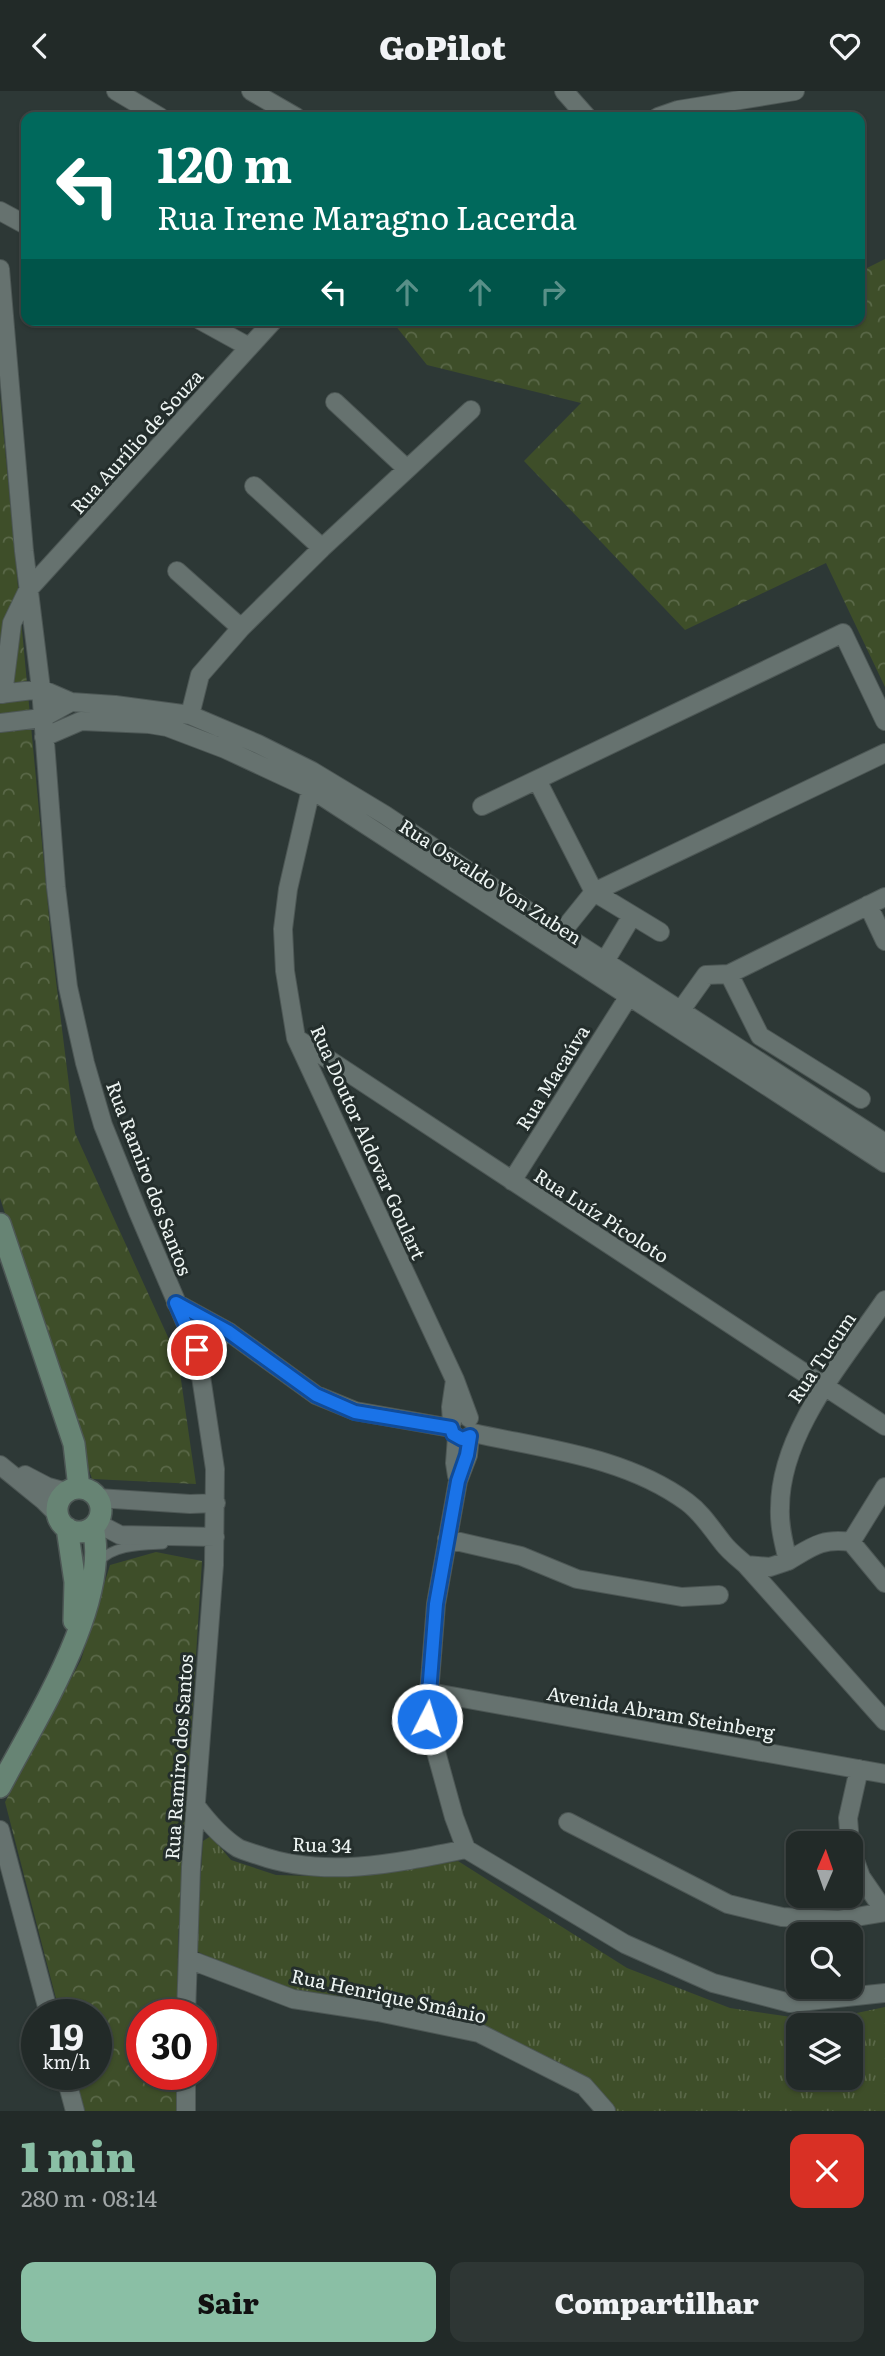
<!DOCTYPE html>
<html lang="pt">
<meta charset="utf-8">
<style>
:root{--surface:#222a28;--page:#2e3634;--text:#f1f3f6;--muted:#a2a7a8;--line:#3f4645;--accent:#8abfa5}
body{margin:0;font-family:Literata,serif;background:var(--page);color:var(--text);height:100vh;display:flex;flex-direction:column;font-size:26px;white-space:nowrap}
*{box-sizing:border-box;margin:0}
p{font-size:23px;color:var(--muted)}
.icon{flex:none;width:38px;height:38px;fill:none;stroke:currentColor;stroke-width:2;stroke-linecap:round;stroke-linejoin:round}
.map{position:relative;height:2020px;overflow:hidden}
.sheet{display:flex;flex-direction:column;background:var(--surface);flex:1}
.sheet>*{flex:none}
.hud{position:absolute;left:21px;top:21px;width:844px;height:214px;border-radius:14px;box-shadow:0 2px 5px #0004,0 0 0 2px var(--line);background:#00695c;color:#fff;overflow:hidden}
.needle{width:46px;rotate:2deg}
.controls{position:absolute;left:786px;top:1740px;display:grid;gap:14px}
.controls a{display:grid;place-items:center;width:77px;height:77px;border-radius:14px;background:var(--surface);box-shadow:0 2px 5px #0004,0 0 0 2px var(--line);font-size:35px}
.speed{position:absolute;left:21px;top:1908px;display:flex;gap:14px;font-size:35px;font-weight:700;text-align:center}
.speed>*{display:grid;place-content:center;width:91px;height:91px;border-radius:50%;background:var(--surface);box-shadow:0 2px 5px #0004,0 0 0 2px var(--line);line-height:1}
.speed small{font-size:18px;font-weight:400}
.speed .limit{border:10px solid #d22;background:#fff;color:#111}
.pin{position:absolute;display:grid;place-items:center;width:60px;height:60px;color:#fff;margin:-30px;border:4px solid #fff;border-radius:50%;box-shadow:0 2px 7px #0007}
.me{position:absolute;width:77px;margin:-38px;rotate:5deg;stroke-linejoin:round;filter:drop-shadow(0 0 5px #0008)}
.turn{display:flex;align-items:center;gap:24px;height:147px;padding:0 21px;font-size:32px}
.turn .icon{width:91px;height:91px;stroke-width:2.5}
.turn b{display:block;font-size:49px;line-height:60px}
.lanes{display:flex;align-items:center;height:66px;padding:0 21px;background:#0003;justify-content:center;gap:35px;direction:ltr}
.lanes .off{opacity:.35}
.round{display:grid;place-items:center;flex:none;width:74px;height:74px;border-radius:14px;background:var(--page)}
.overview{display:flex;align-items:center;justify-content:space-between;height:119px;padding:0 21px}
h1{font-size:42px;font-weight:800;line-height:52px;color:var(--accent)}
.primary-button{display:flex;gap:14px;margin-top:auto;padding:14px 21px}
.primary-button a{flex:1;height:80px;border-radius:14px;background:var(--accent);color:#111;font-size:28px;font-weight:800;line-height:80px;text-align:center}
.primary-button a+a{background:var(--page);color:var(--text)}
header{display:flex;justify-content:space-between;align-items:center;height:91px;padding:0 21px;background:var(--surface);font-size:32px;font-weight:800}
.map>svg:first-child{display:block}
.forest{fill:url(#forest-crowns)}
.park{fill:url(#park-tufts);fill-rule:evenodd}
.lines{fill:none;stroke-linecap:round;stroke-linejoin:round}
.lane-casing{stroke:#4d5755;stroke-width:11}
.street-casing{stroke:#4d5755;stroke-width:20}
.secondary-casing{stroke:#4d5755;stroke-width:24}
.lane{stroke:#66726f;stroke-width:9}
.street{stroke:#66726f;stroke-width:18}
.secondary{stroke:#678474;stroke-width:21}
.route-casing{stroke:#114b97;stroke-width:18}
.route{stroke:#1a73e8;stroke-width:12}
.labels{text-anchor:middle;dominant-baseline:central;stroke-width:6;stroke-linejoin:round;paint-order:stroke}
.street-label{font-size:19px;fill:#eef5f3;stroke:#242e2c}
</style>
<header><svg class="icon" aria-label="back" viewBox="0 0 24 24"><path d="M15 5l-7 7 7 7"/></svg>GoPilot<svg class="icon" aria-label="heart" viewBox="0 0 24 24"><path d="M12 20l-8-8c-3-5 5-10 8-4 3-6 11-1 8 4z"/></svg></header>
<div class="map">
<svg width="885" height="2020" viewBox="0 0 885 2020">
<defs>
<pattern id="forest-crowns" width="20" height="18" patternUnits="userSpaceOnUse" patternTransform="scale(1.75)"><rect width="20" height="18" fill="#3e4e29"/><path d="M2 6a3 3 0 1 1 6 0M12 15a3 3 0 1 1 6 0" fill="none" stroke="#5a6848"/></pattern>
<pattern id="park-tufts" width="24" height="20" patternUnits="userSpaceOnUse" patternTransform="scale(1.75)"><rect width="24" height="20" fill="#3e4e29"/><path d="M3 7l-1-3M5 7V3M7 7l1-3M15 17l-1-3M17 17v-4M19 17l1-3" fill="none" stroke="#5a6848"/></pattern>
</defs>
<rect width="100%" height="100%" fill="#2d3836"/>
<path class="forest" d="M885 168V596L826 472 685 539 524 370 581 312 427 274 391 229H859V181Z
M0 305 52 858 75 1042 178 1268 196 1393 92 1388 0 1107Z
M156 1461 202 1470 178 1848 177 1923H142V1983H176V2020H85L75 1983H96V1923H60L5 1711 81 1569 110 1474Z"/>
<path class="park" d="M211 1745 231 1769 276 1784 345 1786 458 1770 627 1877 730 1917 819 1930 885 1916V2020H611L483 1938 285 1900 196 1860 203 1750ZM798 1934H850V1986H798Z"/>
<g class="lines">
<defs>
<path id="lane" d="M98 1472C111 1454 142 1454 163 1453"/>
<path id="street" d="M116 0 160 26
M251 0 296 26
M564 0 587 26
M658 26 678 19 795 0
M0 120 26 134
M0 178 24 460 41 598 56 796 68 896 85 972 103 1034 138 1121 197 1259 215 1378 214 1474 191 1776 186 1923
M200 229 249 256
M335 311 407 378
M254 395 322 457
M177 480 241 537
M0 603 41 598 71 611 115 614 190 624 258 653 312 680 385 724 561 842 885 1052
M3 603 12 532 28 499 274 229
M190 624 200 584 241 537 322 457 471 319
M0 632 42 627 71 611
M44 646 81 630 149 633 167 636 225 658 311 698 885 1072
M537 689 594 801 660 841
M311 698 288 798 283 838 285 880 296 947 455 1289 469 1327
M482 715 843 542 885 630
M868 814 885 850
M561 842 594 801 885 662
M605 870 632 825
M729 883 760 945 861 1008
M681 919 706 884 729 883 885 806
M296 947 885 1335
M512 1090 629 905
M176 1212 229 1241 316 1304 355 1320 451 1337
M197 1259 229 1241
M452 1331 451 1316 455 1289
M473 1342C545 1358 626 1366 687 1411 702 1422 711 1437 723 1452 729 1460 738 1467 746 1474L885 1630
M470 1345 468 1364 458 1390 436 1513 427 1628 454 1726 466 1758 625 1853 713 1892 790 1912 885 1902
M457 1346 455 1372 457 1385
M0 1374 43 1409 58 1424
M25 1384 48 1396 66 1401
M98 1407 190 1413 216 1412
M97 1432 120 1444 215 1446
M447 1448 521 1465 577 1488 682 1506 719 1504
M851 1451 885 1396
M788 1470C812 1456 821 1447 851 1451L885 1492
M746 1474 770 1476 788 1470C784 1453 779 1435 780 1417 780 1341 844 1269 885 1209
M429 1601 885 1683
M196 1715C208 1731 221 1746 238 1757 244 1760 252 1762 258 1764 325 1788 398 1772 466 1758
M568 1731 728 1813 782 1826 838 1829 885 1821
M0 1739 49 1923
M850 1752 848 1727 859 1678
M850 1756 861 1786 885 1821
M188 1868 293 1908 378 1921 479 1942 584 1995 606 2020
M65 1983 75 2020
M186 1983V2020"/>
<path id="secondary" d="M0 1133 74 1353 79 1397
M57 1419a22 22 0 1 1 44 0a22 22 0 1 1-44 0Z
M67 1437 75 1491 74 1530
M0 1696C35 1629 111 1512 93 1436"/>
</defs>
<use href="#lane" class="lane-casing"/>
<use href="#street" class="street-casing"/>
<use href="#secondary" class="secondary-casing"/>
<use href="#lane" class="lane"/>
<use href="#street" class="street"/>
<use href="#secondary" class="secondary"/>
</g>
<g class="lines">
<defs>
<path id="route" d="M197 1259 176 1212 229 1241 316 1304 355 1321 451 1337 453 1343 462 1348 470 1345 467 1364 458 1390 436 1513 427 1628"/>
</defs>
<use href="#route" class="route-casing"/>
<use href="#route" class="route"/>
</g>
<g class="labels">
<g class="street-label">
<text transform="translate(136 350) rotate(-48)">Rua Aurílio de Souza</text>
<text transform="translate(491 790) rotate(33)">Rua Osvaldo Von Zuben</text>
<text transform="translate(552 986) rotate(-58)">Rua Macaúva</text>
<text transform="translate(369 1051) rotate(66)">Rua Doutor Aldovar Goulart</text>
<text transform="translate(150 1087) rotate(69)">Rua Ramiro dos Santos</text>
<text transform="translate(602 1124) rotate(33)">Rua Luíz Picoloto</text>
<text transform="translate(821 1266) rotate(-56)">Rua Tucum</text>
<text transform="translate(661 1621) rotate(10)">Avenida Abram Steinberg</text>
<text transform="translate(178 1666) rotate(-86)">Rua Ramiro dos Santos</text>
<text transform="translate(322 1753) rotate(2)">Rua 34</text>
<text transform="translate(389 1904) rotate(12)">Rua Henrique Smânio</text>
</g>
</g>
</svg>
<div class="controls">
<a><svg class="needle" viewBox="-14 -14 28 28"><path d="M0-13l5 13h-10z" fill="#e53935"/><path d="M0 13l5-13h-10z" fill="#a2a7a8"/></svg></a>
<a><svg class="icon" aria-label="search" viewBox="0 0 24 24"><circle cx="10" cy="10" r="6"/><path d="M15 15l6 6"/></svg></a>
<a><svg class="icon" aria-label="layers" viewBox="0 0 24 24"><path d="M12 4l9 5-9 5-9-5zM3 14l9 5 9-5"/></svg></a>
</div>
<div class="speed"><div>19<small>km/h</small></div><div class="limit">30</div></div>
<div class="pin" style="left:197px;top:1259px;background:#d93025"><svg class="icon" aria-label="arrive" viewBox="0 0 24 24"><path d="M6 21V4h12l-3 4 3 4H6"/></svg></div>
<svg class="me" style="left:427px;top:1628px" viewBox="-20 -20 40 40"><circle r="17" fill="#1a73e8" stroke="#fff" stroke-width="3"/><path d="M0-11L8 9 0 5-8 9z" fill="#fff"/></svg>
<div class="hud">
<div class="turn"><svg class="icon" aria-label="left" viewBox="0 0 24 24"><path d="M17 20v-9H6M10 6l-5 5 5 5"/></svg><div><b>120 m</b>Rua Irene Maragno Lacerda</div></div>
<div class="lanes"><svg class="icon" aria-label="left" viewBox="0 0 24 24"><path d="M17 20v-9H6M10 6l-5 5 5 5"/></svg><svg class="icon off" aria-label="ahead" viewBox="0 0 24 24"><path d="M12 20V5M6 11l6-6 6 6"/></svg><svg class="icon off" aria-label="ahead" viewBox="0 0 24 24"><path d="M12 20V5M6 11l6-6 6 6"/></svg><svg class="icon off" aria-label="right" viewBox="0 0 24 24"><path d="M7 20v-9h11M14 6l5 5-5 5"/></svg></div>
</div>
</div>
<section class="sheet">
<div class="overview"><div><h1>1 min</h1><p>280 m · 08:14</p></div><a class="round" style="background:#d93025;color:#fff"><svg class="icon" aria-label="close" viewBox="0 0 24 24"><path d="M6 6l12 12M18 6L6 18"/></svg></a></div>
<div class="primary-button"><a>Sair</a><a>Compartilhar</a></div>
</section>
